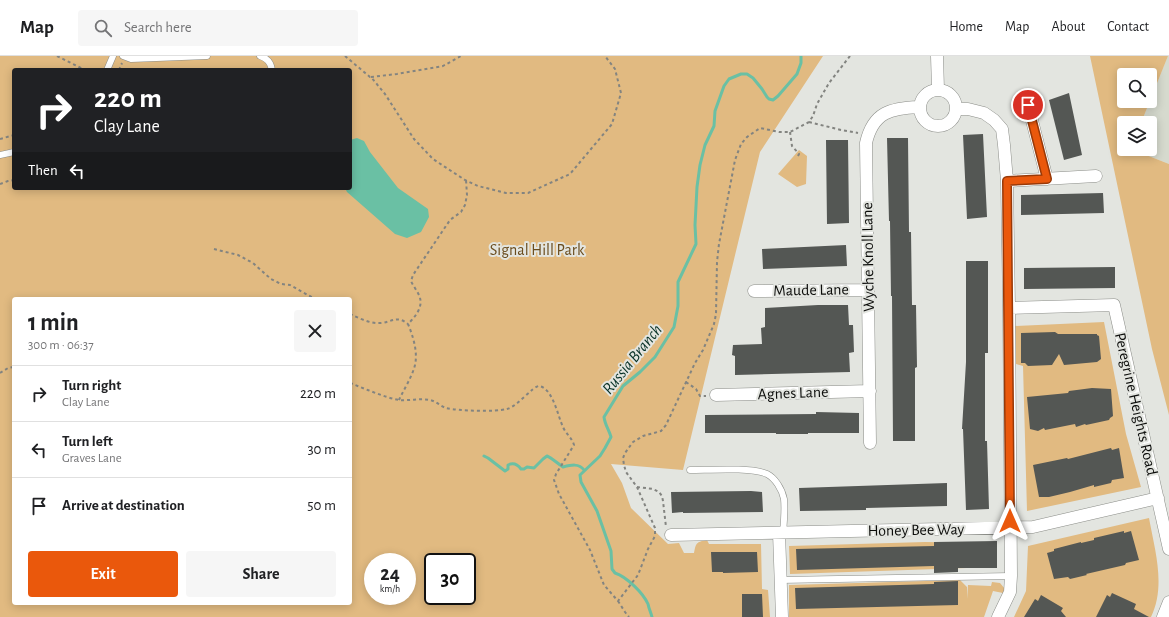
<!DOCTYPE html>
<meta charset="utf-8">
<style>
:root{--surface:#fff;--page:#f6f6f6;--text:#202124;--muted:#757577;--line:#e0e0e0;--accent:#ea580c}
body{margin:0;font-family:"Alegreya Sans",sans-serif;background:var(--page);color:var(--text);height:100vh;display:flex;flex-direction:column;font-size:15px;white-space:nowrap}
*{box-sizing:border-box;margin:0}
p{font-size:13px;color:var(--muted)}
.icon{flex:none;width:22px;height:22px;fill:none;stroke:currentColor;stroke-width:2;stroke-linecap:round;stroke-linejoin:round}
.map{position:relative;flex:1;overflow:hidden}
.panel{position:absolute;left:12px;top:241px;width:340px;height:308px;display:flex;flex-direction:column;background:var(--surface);border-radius:4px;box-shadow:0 2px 10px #0003}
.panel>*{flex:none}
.top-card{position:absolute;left:12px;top:12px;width:340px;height:122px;border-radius:4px;box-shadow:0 2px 10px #0003;background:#202124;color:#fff;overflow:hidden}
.controls{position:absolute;left:1117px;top:12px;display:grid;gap:8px}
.controls a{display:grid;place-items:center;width:40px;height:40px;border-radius:4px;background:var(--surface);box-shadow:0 2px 10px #0003;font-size:20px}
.speed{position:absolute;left:364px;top:497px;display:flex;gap:8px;font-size:20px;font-weight:700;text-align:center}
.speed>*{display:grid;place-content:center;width:52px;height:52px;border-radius:50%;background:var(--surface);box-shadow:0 2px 10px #0003;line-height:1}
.speed small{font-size:10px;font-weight:400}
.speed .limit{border:2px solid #111;border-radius:6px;background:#fff;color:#111}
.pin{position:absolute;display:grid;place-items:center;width:34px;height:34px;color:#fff;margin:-17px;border:2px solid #fff;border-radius:50%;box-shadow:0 1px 4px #0007}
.me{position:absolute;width:44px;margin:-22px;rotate:0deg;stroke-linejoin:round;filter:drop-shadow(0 0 3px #0008)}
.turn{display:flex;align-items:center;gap:14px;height:84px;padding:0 16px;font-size:18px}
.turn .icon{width:52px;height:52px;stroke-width:2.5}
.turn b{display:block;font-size:28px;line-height:34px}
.then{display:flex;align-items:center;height:38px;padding:0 16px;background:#0003;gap:8px;font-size:15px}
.round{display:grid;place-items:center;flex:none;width:42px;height:42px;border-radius:4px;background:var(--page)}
.summary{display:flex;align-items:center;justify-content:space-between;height:68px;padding:0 16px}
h1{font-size:24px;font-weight:700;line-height:30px}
.cta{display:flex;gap:8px;margin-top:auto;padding:8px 16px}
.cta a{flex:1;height:46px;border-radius:4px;background:var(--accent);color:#fff;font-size:16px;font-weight:700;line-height:46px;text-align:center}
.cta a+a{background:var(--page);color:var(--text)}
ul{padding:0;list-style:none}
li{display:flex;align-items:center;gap:12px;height:56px;padding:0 16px;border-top:1px solid var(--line)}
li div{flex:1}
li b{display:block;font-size:15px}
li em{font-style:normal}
header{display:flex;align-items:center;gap:24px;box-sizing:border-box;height:56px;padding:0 20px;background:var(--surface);border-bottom:1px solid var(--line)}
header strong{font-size:19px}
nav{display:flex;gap:22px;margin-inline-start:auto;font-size:14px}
.search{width:280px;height:36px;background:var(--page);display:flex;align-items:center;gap:10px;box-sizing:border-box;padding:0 14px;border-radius:4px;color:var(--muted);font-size:15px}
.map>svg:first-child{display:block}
.built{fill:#d6dace}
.green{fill:#e1ba81;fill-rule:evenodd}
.water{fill:#6ac0a4}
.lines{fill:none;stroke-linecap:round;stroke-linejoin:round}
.stream{stroke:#6ac0a4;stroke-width:3}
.building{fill:#545754}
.lane-casing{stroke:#8b8d88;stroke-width:7}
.street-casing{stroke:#8b8d88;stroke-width:13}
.path{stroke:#838480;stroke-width:2;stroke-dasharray:3 3;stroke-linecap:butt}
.lane{stroke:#fff;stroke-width:6}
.street{stroke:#fff;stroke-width:12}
.route-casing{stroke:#983908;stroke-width:10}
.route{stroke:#ea580c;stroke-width:7}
.labels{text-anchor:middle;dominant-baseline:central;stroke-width:4;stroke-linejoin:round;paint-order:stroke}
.park-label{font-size:16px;fill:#6a4c1d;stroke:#e3e5e0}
.street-label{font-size:16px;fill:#0c0d0b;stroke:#e3e5e0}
.water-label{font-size:17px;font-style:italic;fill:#083227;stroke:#e3e5e0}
</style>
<header>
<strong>Map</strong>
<div class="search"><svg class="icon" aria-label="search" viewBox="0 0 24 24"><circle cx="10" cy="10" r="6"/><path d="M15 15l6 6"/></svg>Search here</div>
<nav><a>Home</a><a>Map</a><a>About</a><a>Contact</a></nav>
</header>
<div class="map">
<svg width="1169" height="561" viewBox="0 0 1169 561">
<rect width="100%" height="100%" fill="#e3e5e0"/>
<path class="built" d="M1168 0H1169V108L1131 93H1150V67H1141Z"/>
<path class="green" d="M0 0H823L760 96 683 414 611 408 622 427 631 452 668 488 679 487 684 497H694C696 487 696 486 707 484L709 488H761L762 533 768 534 770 561H0ZM14 14H350V132H14ZM14 243H350V547H14ZM373 506H407V540H373ZM433 506H467V540H433Z
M1090 0H1168L1141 67H1124V93H1131L1169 108V359L1152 293ZM1124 19H1150V45H1124Z
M799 94 807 100 806 128 797 131 778 118Z
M1104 266 1126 378 1141 431 1027 455 1023 310 1016 308 1015 270Z
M1149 462C1155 495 1166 530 1151 561H1014L1026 535 1028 490Z
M925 486 995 487 996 511 790 518 789 490Z
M960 524 967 531V543L968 529 991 530 992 526 1000 527 1005 533 1003 537 993 535 984 561H789V529Z"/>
<path class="water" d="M357 82 364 85 370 96 398 132 428 153 429 161 421 176 407 182 395 178 347 136 345 132H350V84Z"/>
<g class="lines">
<path class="stream" d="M484 400 488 402 505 415 508 413V409C514 406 518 409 521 413H524L527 411 534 412 543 403 547 400C552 402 558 408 563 411 571 409 579 407 584 414
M652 561C651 557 649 553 648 548 643 537 627 521 615 517L612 513 611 495 597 455 581 426 580 419 600 400 605 392 611 381C609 374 605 369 604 361L623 330 640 316 655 301 674 271 678 250V226L696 188 695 169 697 131 700 109 705 89 714 70 715 55 724 30 729 23 741 18H747L753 22 762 33 767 41 769 43 773 44 778 40 797 18 801 7V0"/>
</g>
<path class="building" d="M1069 37 1082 99 1064 104 1049 44Z
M983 78 987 161 967 163 963 79Z
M887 82H908L909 176H911L912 249H916L917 311 915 312V385H893L892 240H891L890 165H889Z
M826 84H848L849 167 827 168Z
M1103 137 1104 157 1021 159V139Z
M846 189 847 210 763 213 762 193Z
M966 205H988V297H985V385H987L989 453 966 454 963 373H962L966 306Z
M1115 211V232L1024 233V212Z
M818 249H848L849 269H853L854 296 849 297 850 316 735 319V300L732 299 733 289 762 288 761 272 765 271V252Z
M1055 276 1058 278H1097V279L1099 280 1101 303 1097 306 1064 309 1059 298 1052 309 1028 310 1025 307H1021V277Z
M1092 332 1111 333 1113 360 1110 362 1109 364 1086 369 1085 368 1076 371 1075 368 1045 374 1044 372 1038 375 1030 373 1027 341 1068 337 1069 335Z
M816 356 859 357V377H808V378H776V377H705V359L816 358Z
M1111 392 1112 394 1119 392 1124 422 1112 424 1111 427 1094 431V429L1070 436 1049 441H1039L1033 409 1067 402 1068 403Z
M947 427V450L866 452V454L800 455 799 432Z
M751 435 762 436 763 456 683 457V456L672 457 671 436Z
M1124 475V477L1131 475 1139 504 1126 507 1125 509 1086 518 1087 519 1070 523 1068 521 1054 523 1047 497 1054 495V493L1081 486V487L1094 484V482Z
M997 485V512H958V516L934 517V510L797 514 796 493 934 490V486Z
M711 496H757L758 516 723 517V516H712Z
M958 525V549L796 553 795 532 934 528V526Z
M1112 537 1136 548 1134 553 1149 561H1096L1107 539 1110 541Z
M742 538H762L763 561H742Z
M1041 539 1063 552 1061 555 1066 561H1024L1035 543 1038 545Z"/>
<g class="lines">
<defs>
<path id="lane" d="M123 0 131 3 207 0
M260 0C267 2 271 7 272 14
M107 14 113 0
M0 99 14 96
M690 414C709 414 751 411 767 418 775 422 782 433 784 443 785 453 784 466 783 477
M780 524 1011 520"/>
<path id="street" d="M937 0 938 33
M920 52a18 18 0 1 1 36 0a18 18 0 1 1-36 0Z
M1028 49 1047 123
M956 53H968L984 57 994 64 1002 73 1004 89 1007 125 1009 252 1011 520 1010 536 998 561
M1007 125 1096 120
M754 235 868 234
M1009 252 1114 249 1169 493
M716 339 870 335
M870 387 866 87C873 56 891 52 919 51
M779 477 782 561
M671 479 1033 471 1158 442
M1163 561 1169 546"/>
</defs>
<use href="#lane" class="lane-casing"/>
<use href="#street" class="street-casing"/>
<path class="path" d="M57 0 85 14
M345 0 370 21H371L385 38 414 83 433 103 442 109 465 124 478 130 506 137H528L570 118 612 68 621 37 615 13 605 0
M119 14 122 7
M371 21 397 18 443 10 461 0
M809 66 841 74 858 77
M790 76 792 90 799 98 798 100
M0 83 14 79
M0 128 8 125 14 124
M214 193 238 199 253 207 271 223 281 228 290 229 315 243
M350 258C359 262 370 268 381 267 392 266 397 259 408 268
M0 317 8 312 14 311
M686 326 696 333 700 340H706
M350 327C366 333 383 341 399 344 409 345 420 342 430 344 436 345 440 350 446 352 458 355 496 356 507 353 518 350 533 330 539 330 553 332 558 361 563 371 566 378 572 382 574 389L556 418 554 424 559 438 590 494 604 529 618 545 638 519 648 493 655 480V472L637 431 626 416 624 409 623 402 625 397 633 386 643 380 661 375 666 369 695 307 703 294 714 268 716 258 717 206 719 188 735 104 741 88 747 81 760 72 779 76H790L809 66 813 60 817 48 829 27 850 0
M399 344C404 333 412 321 415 309 418 296 413 280 408 268 414 262 423 252 420 242 419 237 413 230 411 225L413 219 450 164 461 156 465 149 467 139 466 124
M637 431 653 433 659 436 662 440 663 445 666 471
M618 545 625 556 629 561"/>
<use href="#lane" class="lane"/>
<use href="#street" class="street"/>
</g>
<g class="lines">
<defs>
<path id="route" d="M1010 465 1007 125 1047 123 1028 49"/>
</defs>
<use href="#route" class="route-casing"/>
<use href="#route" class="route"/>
</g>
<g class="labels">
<g class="park-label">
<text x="537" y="194">Signal Hill Park</text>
</g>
<g class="street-label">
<text transform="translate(868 201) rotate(-91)">Wyche Knoll Lane</text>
<text transform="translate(811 234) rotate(-1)">Maude Lane</text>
<text transform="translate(793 337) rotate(-2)">Agnes Lane</text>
<text transform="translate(1136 348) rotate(77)">Peregrine Heights Road</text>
<text transform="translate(916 474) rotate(-1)">Honey Bee Way</text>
</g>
<g class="water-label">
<text transform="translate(632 303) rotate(-51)">Russia Branch</text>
</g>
</g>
</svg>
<div class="controls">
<a><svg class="icon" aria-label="search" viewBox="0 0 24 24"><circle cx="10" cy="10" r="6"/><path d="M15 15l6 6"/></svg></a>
<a><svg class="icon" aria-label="layers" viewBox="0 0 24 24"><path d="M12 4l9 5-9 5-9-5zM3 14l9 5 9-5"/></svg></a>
</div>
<div class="speed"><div>24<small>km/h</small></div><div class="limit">30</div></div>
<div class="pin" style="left:1028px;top:49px;background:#d93025"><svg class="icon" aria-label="arrive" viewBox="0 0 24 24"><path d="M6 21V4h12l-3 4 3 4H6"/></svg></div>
<svg class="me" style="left:1010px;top:465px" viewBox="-20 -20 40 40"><path d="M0-17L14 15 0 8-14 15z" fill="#ea580c" stroke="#fff" stroke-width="4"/></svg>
<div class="top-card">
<div class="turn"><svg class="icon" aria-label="right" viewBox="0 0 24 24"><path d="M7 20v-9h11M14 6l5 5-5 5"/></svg><div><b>220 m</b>Clay Lane</div></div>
<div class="then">Then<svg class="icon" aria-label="left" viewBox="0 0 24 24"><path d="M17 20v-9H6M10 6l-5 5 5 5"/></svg></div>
</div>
<section class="panel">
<div class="summary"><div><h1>1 min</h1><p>300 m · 06:37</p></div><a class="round"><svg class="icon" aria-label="close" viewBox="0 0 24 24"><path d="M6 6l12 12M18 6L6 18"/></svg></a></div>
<ul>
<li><svg class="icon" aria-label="right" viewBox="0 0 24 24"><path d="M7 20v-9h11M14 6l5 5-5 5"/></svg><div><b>Turn right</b><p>Clay Lane</p></div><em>220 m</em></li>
<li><svg class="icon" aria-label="left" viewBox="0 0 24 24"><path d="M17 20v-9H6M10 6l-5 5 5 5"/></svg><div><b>Turn left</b><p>Graves Lane</p></div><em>30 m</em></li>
<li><svg class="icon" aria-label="arrive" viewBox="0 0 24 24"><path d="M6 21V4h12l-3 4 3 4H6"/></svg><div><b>Arrive at destination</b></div><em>50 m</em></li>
</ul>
<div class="cta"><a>Exit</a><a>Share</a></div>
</section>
</div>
